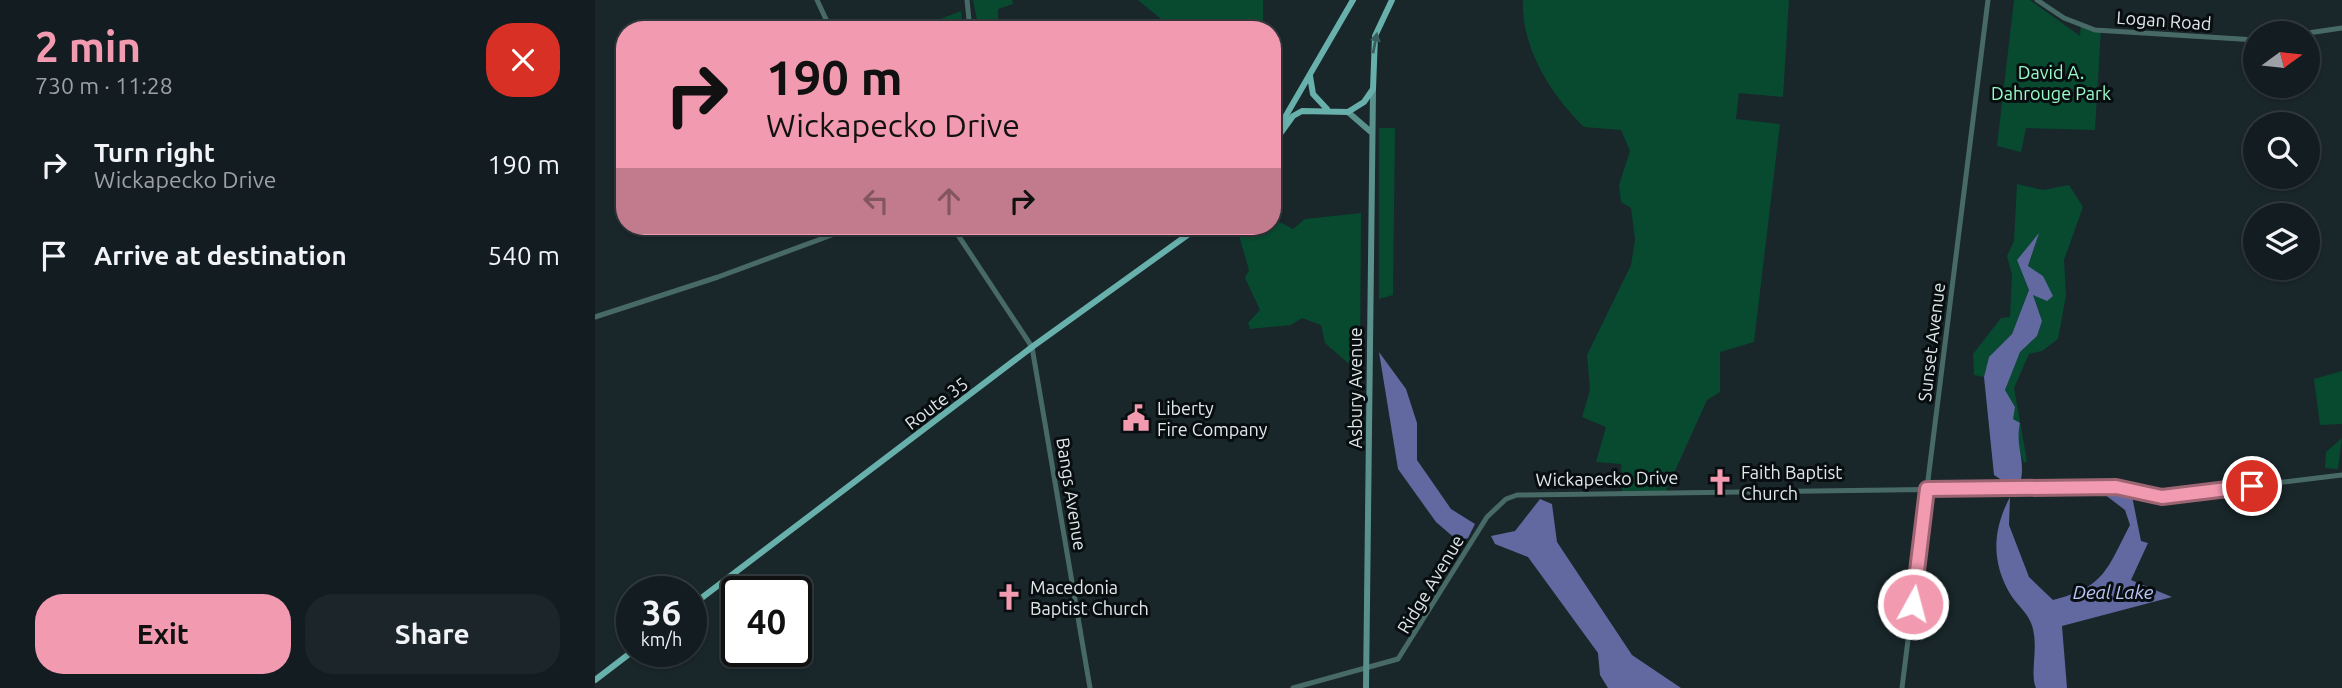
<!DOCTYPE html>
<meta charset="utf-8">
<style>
:root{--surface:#131c20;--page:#1c2529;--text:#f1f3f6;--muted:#9da1a5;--line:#323a3e;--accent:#f29ab0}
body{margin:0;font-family:Ubuntu,sans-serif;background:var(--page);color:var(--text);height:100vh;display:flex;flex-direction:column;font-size:26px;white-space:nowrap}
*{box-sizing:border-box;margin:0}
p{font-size:23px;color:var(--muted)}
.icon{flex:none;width:38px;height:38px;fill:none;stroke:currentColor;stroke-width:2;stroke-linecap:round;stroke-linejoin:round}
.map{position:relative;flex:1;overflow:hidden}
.sheet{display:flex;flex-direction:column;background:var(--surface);width:595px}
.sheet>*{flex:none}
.banner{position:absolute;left:21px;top:21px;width:665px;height:214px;border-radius:28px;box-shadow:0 2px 5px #0004,0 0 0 2px var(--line);background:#f29ab0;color:#111;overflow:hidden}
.needle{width:46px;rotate:75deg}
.fabs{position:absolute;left:1648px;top:21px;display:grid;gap:14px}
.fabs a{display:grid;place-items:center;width:77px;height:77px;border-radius:50%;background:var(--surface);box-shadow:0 2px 5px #0004,0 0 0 2px var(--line);font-size:35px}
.speed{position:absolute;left:21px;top:576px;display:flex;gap:14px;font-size:35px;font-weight:700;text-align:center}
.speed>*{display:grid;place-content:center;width:91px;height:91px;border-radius:50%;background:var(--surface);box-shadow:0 2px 5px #0004,0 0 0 2px var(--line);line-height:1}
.speed small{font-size:18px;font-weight:400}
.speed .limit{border:4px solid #111;border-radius:10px;background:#fff;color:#111}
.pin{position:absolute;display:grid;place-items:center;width:60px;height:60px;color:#fff;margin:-30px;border:4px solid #fff;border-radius:50%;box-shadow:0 2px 7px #0007}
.me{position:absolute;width:77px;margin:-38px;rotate:7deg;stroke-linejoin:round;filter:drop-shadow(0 0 5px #0008)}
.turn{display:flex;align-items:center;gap:24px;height:147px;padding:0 35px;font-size:32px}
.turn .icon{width:91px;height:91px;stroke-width:2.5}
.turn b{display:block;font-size:49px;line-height:60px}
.lanes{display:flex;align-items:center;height:66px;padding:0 35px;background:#0003;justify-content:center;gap:35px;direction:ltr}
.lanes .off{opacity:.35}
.round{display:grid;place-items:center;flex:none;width:74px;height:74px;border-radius:28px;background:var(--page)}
.headline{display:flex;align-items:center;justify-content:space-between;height:119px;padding:0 35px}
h1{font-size:42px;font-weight:700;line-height:52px;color:var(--accent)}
.button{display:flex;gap:14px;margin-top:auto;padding:14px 35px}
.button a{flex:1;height:80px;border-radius:28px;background:var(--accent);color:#111;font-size:28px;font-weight:700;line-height:80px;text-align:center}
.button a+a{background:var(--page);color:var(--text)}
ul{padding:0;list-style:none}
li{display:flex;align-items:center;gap:21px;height:91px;padding:0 35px}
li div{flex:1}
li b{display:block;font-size:26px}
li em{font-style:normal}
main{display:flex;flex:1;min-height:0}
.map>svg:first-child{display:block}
.green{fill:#074a30}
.water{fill:#6169a0}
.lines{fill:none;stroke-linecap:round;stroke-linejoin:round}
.tertiary{stroke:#486a67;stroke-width:5}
.secondary{stroke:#5b918d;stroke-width:6}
.primary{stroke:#68b0ab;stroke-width:6}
.oneway{fill:#385f5e}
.route-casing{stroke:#9d6472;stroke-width:18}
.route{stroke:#f29ab0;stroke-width:12}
.labels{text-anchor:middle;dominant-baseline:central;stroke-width:6;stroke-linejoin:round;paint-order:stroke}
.street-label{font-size:18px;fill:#e0e8eb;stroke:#080e10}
.park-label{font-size:18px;fill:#9afbc9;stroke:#080e10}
.poi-label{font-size:18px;fill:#e0e8eb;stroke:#080e10;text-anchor:start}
.water-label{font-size:19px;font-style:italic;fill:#bdc6f7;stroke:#080e10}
</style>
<main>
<section class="sheet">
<div class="headline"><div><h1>2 min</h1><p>730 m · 11:28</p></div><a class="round" style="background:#d93025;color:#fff"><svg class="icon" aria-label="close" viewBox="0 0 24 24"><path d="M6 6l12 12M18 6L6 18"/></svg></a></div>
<ul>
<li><svg class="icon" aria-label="right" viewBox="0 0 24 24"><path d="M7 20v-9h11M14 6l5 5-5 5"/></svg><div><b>Turn right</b><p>Wickapecko Drive</p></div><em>190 m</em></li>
<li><svg class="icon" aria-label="arrive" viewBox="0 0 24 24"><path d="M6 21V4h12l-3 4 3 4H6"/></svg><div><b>Arrive at destination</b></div><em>540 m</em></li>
</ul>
<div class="button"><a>Exit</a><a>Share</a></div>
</section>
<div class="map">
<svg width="1747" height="688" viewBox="0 0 1747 688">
<rect width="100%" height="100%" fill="#19262a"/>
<path class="green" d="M378 0H417L418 4 403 9V18L410 30H384Z
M543 0H668V30H599L595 22 566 19Z
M928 0H1194L1188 97 1144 93 1141 119 1185 124 1159 342 1125 352V392L1112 400 1070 493H1027L1026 464 1001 462 1011 427 987 417 995 390 992 355 1036 265 1040 240 1036 208 1026 202 1024 185 1035 151 1026 130 989 127C956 95 926 48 928 0Z
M1419 0H1435L1485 36 1486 25 1506 29 1500 130 1431 128 1426 152 1402 146Z
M366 11 368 30H322V28Z
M784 128H800L798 295 784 299Z
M1422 184 1448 190 1474 185 1488 207 1469 260 1471 296 1463 339 1447 351 1434 354 1419 388 1432 461 1429 463 1421 441 1425 423 1417 419 1420 407 1410 390 1425 351 1442 336 1447 321 1438 295 1448 276 1433 267 1443 235 1422 260 1434 290 1417 334 1394 357 1389 377 1379 375 1378 354 1406 318 1415 317 1417 275 1412 256 1419 241Z
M766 213 765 370H761L730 343 726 325 707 318 696 325 655 329 653 323 665 310 650 278 654 270 642 229 637 226H677V218L698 229 710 219Z
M1747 371V424L1725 425 1719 379Z
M1747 438 1743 469 1730 468 1731 452Z"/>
<path class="water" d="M1444 233 1433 266 1448 276 1458 296 1452 301 1438 295 1447 321 1442 336 1425 352 1410 390 1420 407 1418 419 1425 423C1420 447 1430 456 1426 480L1411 483 1399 475 1389 377 1394 357 1417 334 1434 290 1422 260Z
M784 352 811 389 822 423V460L856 509 880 524 873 538 863 541 841 522 803 469Z
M1521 492 1537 496 1546 541 1553 543 1536 580 1577 597 1467 626 1472 688H1441C1434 673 1445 645 1436 623 1432 612 1420 603 1414 592 1396 560 1398 529 1415 497L1414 525 1434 577 1458 600C1510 587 1512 569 1535 525L1530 510 1509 494Z
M945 499 957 504 962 542 1037 655 1086 688H1013L1005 675 1003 653 933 557 900 544 896 536 920 531Z"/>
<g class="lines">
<path class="tertiary" d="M222 0 236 30
M372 0 375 30
M1442 0 1469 18 1500 30 1661 40
M1713 33 1747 28
M357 226 437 347 495 688
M0 317 123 277 261 226
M698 688 803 659 892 517 911 499 922 495 1521 487 1567 497 1747 475
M1307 688 1393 0"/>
<path class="secondary" d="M753 112 776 132
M771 688 778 89"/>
<path class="primary" d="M715 76 718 94 732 109
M682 131 758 0
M677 145 698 116 707 111 753 112 769 102 778 89 780 36 797 0
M96 606 437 347 605 226
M0 680 38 651"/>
</g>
<defs><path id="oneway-solid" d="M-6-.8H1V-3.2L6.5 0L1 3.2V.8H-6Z" transform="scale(1.75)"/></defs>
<use class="oneway" href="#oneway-solid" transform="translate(780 43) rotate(-79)"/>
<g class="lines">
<defs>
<path id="route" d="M1318 604 1332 489 1521 487 1567 497 1657 486"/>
</defs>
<use href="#route" class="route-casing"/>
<use href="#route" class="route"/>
</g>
<defs>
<symbol id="civic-bare" viewBox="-9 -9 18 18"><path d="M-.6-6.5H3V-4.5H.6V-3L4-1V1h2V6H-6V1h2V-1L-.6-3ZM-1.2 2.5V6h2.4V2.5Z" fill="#f29ab0" stroke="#080e10" stroke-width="2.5" paint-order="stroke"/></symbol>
<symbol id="church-bare" viewBox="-9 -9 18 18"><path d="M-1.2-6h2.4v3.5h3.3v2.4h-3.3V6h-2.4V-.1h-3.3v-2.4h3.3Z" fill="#f29ab0" stroke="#080e10" stroke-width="2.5" paint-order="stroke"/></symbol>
</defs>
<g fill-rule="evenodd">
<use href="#civic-bare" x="522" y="399" width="38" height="38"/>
<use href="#church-bare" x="1106" y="463" width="38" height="38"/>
<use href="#church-bare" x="395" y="578" width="38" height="38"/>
</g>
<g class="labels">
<g class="street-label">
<text transform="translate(1569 20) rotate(4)">Logan Road</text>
<text transform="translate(1336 342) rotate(-83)">Sunset Avenue</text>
<text transform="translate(760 388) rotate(-90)">Asbury Avenue</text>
<text transform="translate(341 403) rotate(-37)">Route 35</text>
<text transform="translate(1012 478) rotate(-1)">Wickapecko Drive</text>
<text transform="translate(477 494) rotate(81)">Bangs Avenue</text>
<text transform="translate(835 584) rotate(-59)">Ridge Avenue</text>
</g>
<g class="park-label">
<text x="1456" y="72">David A.<tspan x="1456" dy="21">Dahrouge Park</tspan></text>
</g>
<g class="poi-label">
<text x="562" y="408">Liberty<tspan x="562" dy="21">Fire Company</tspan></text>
<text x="1146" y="472">Faith Baptist<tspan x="1146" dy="21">Church</tspan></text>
<text x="435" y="587">Macedonia<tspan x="435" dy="21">Baptist Church</tspan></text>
</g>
<g class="water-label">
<text x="1518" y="592">Deal Lake</text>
</g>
</g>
</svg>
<div class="fabs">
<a><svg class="needle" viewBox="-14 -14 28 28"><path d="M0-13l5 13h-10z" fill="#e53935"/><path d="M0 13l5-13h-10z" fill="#9da1a5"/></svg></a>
<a><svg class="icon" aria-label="search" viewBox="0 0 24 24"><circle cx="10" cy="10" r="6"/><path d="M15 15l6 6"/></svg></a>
<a><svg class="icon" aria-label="layers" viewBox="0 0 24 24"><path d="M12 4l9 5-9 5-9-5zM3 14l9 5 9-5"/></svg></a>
</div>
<div class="speed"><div>36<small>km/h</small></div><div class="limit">40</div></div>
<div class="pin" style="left:1657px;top:486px;background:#d93025"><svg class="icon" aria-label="arrive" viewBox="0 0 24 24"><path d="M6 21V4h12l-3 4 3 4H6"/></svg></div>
<svg class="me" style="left:1318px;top:604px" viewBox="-20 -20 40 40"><circle r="17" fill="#f29ab0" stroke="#fff" stroke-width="3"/><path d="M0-11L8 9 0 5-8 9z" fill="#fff"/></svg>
<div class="banner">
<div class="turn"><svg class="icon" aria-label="right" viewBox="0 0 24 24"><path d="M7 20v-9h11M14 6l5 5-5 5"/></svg><div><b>190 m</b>Wickapecko Drive</div></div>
<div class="lanes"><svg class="icon off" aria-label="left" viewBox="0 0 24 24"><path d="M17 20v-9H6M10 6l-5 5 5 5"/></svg><svg class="icon off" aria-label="ahead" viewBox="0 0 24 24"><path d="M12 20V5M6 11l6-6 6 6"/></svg><svg class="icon" aria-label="right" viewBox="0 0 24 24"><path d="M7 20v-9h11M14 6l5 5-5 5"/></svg></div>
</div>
</div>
</main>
